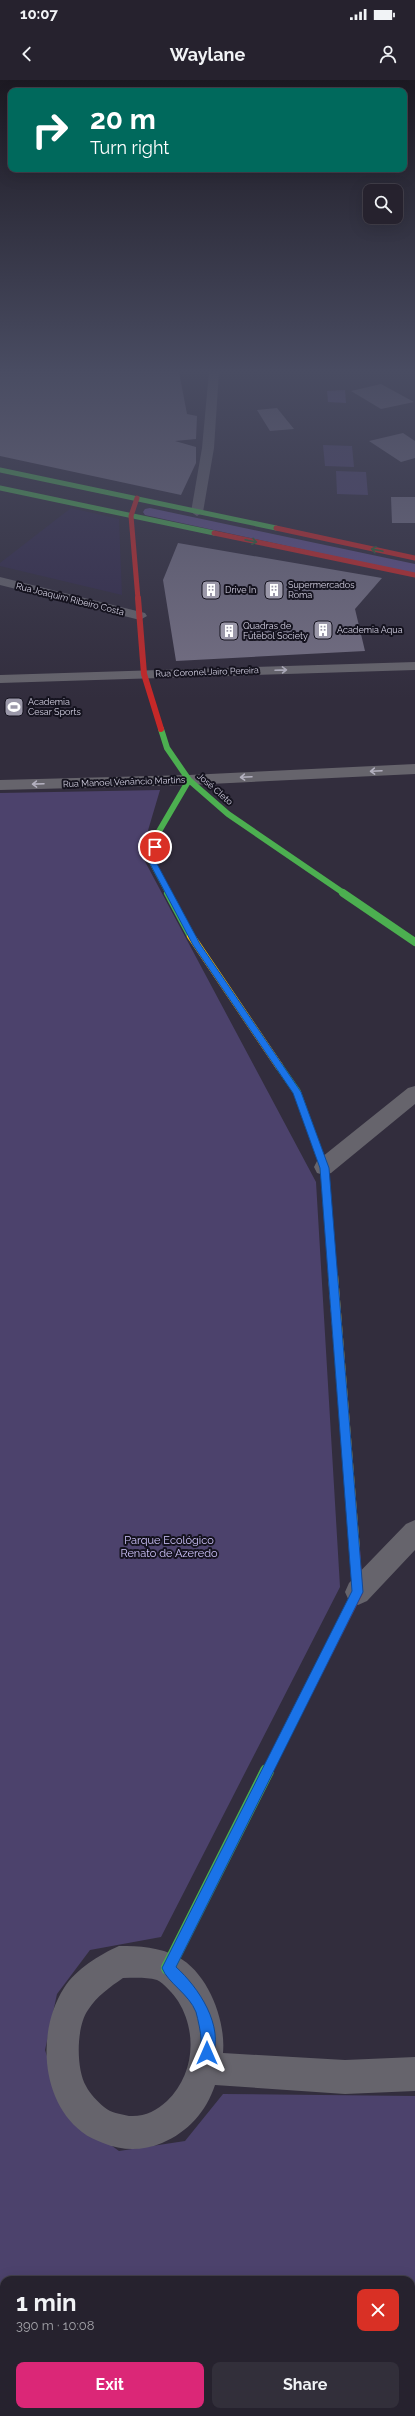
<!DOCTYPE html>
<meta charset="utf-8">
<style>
:root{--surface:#26222e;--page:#322f3a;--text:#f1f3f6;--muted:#a4a4aa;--line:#423f4a;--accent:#db2777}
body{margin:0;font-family:Raleway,sans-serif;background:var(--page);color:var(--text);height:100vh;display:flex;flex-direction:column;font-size:15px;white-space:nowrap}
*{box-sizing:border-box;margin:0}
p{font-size:13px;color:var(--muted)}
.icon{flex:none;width:22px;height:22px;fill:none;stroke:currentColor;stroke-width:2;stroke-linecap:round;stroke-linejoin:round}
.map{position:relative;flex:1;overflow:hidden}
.side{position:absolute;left:0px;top:2196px;width:415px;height:140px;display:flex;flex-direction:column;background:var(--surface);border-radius:12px 12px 0 0;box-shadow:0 4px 16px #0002,0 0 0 1px var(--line)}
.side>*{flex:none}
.banner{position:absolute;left:8px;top:8px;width:399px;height:84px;border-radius:8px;box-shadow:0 4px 16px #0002,0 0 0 1px var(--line);background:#00695c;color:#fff;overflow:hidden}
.tools{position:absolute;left:363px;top:104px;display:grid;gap:8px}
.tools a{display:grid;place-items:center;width:40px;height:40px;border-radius:8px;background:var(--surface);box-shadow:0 4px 16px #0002,0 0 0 1px var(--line);font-size:20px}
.pin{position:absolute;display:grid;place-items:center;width:34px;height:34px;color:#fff;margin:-17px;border:2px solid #fff;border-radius:50%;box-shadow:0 1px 4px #0007}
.me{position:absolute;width:44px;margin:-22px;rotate:0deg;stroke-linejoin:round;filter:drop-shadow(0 0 3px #0008)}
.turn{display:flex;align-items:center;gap:14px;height:84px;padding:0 16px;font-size:18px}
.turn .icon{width:52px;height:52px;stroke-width:2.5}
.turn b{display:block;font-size:28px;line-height:34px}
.round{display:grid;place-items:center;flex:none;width:42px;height:42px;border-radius:8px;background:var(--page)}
.overview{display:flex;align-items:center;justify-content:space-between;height:68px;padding:0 16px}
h1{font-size:24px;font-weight:700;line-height:30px}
.button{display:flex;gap:8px;margin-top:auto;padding:8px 16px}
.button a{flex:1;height:46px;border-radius:8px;background:var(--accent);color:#fff;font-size:16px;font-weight:700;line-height:46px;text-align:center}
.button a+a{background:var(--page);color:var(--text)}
.status{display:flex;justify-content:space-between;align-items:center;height:28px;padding:0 20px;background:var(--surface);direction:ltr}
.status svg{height:11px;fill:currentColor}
header{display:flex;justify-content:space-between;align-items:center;height:52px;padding:0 16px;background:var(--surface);font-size:18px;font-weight:700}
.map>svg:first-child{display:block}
.built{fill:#342c4c}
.green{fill:#4c426c;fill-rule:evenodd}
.water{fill:#5f5089}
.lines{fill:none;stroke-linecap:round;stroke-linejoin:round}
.canal{fill:#5f5089;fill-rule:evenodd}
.building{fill:#746f83}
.street{fill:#66646c;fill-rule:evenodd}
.fast-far4{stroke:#4caf50;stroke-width:5}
.fast-far3{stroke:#4caf50;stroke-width:6}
.fast-far2{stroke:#4caf50;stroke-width:8}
.fast-far1{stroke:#4caf50;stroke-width:10}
.fast{stroke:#4caf50;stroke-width:14}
.slow-far1{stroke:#ffc107;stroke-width:8}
.slow{stroke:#ffc107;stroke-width:10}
.jam-far2{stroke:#c62828;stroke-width:5}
.jam-far1{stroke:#c62828;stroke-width:6}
.jam{stroke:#c62828;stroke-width:10}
.oneway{stroke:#306138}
.oneway2{stroke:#b3b0bf}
.route{fill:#1a73e8;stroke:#114b97}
.labels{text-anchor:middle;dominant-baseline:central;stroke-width:4;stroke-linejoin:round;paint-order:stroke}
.far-poi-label{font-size:9px;fill:#d4d1e3;stroke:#15131f;text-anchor:start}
.far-street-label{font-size:9px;fill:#d4d1e3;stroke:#15131f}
.park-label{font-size:11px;fill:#d0c5fc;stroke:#15131f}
</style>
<div class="status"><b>10:07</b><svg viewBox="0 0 49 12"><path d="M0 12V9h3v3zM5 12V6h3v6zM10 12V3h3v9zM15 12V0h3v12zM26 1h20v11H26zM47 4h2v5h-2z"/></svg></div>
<header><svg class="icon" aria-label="back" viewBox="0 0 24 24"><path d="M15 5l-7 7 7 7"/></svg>Waylane<svg class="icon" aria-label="person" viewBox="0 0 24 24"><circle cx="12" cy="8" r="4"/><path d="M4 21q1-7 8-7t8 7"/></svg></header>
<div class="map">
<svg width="415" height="2336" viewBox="0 0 415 2336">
<rect width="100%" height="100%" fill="#322d3d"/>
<path class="built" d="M71 428 119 439 122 515 0 486V483Z"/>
<path class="green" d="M323 365 352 366 354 387 325 386Z
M336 391 366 392 368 415 337 414Z
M160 710 141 774 316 1102 340 1507 161 1857 90 1870 57 1914 45 1970 65 2032 119 2071 185 2061 223 2014 415 2016V2336H0V713ZM4 2200H411V2332H4Z"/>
<path class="water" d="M345 310 346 323 328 322 327 311Z"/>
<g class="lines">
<path class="canal" d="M150 428 415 484V494L145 435 143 432 145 429Z"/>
</g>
<path class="building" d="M0 292H179L187 334 197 336 196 359 175 361 196 367V383L181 415 0 376Z
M381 304 414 322 381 329 351 311Z
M277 328 294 349 270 351 257 330Z
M403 353 415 361V378L401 382 369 361Z
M391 417H415V443H392Z
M178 463 382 498 355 529 365 571 176 581 163 500Z"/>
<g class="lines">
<path class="street" d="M209 292H219L214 368 203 432 197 436 191 432 202 368Z
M0 497 145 533 147 536 140 540 0 505Z
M415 582V590L0 603V595Z
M415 684V694L189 705 0 710V700L189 695Z
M415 1006V1024L331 1093 324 1095 317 1093 314 1087 317 1081 408 1008Z
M415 1440V1470L367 1521 358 1525 349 1521 345 1512 349 1503 406 1444Z
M119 1866C139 1866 160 1867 178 1877 208 1893 226 1940 223 1973L345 1980 415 1977V2011L345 2014 215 2005C206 2032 188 2052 162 2063 142 2071 123 2071 103 2063 96 2060 88 2057 82 2052 40 2020 37 1950 64 1908 76 1889 99 1875 119 1866ZM123 1898C134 1898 146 1897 157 1900 164 1903 174 1915 178 1921 198 1953 194 1995 167 2021 156 2031 145 2037 129 2036 120 2034 111 2033 104 2027 97 2021 90 2014 86 2006 76 1989 76 1947 88 1930 97 1916 110 1907 123 1898Z"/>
<path class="fast-far4" d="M0 390 276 448
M0 408 214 453"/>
<path class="fast-far3" d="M161 649 167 668 189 700 228 734 345 814
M169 814 152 782 158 753 189 700"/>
<path class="fast-far2" d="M168 813 191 856
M343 813 415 862
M279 986 297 1012 324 1087 329 1149"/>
<path class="fast-far1" d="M267 1692 297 1633"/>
<path class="fast" d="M168 1888 267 1691"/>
<path class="slow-far1" d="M191 856 279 986
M329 1149 333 1196"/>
<path class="slow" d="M333 1195 355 1470"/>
<path class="jam-far2" d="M137 418 131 436 138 519
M276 448 415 478
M214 453 415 495"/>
<path class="jam-far1" d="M138 518 144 594 161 649"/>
<path class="jam" d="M297 1633 358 1512 355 1470"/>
</g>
<defs><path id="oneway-shaft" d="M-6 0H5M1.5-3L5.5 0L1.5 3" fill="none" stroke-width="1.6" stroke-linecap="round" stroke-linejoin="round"/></defs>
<g class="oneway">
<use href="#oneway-shaft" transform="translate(251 461) rotate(12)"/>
<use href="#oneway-shaft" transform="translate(377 470) rotate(-168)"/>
</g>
<g class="oneway2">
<use href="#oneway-shaft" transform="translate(281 590) rotate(-2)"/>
<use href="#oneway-shaft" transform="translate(376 691) rotate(177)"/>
<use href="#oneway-shaft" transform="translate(246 697) rotate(177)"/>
<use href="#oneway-shaft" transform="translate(38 704) rotate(178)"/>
</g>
<linearGradient id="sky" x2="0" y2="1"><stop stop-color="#1c1922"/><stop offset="0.47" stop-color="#494c62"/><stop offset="1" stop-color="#494c62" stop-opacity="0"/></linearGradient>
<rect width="415" height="619" fill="url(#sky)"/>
<path class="route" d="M153 766 159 767 156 782 200 864 301 1012 329 1088 363 1512 176 1887C198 1907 225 1946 212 1978L207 1980 202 1978C199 1971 201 1966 201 1960 201 1952 198 1940 196 1932 189 1914 168 1903 162 1888L352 1511 320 1088 293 1013 193 865 149 782Z"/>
<defs>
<symbol id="building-square" viewBox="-11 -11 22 22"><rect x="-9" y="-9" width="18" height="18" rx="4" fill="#9b98a9" stroke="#15131f"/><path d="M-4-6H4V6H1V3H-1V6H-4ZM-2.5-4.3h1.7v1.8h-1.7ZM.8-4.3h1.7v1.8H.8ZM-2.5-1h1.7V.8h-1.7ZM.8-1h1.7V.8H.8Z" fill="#fff"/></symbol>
<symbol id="stadium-square" viewBox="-11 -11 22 22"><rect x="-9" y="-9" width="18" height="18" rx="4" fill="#9b98a9" stroke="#15131f"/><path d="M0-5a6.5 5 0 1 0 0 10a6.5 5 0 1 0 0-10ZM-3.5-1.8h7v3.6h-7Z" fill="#fff"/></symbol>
</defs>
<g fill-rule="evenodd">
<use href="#building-square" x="200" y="499" width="22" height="22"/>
<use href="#building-square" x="263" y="499" width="22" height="22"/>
<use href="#building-square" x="312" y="539" width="22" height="22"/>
<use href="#building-square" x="218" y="540" width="22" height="22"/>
<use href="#stadium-square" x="3" y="616" width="22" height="22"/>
</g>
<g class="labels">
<g class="far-poi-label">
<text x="288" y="505">Supermercados<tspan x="288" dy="10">Roma</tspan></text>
<text x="225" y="510">Drive In</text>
<text x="243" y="546">Quadras de<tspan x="243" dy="10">Futebol Society</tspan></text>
<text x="337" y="550">Academia Aqua</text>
<text x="28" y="622">Academia<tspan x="28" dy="10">Cesar Sports</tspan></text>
</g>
<g class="far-street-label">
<text transform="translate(70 519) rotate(14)">Rua Joaquim Ribeiro Costa</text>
<text transform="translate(207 592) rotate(-2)">Rua Coronel Jairo Pereira</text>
<text transform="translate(124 702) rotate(-2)">Rua Manoel Venâncio Martins</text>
<text transform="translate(215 709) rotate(41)">José Cleto</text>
</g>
<g class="park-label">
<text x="169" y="1460">Parque Ecológico<tspan x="169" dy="13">Renato de Azeredo</tspan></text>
</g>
</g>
</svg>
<div class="tools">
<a><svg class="icon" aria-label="search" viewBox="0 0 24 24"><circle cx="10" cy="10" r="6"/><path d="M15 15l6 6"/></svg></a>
</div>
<div class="pin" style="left:155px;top:767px;background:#d93025"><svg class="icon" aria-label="arrive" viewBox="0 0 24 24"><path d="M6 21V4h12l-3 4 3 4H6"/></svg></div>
<svg class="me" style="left:207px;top:1973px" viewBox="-20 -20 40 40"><path d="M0-17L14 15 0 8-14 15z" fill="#1a73e8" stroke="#fff" stroke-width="4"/></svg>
<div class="banner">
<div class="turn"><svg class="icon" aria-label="right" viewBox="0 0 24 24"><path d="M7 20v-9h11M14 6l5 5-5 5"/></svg><div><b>20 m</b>Turn right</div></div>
</div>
<section class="side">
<div class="overview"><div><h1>1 min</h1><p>390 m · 10:08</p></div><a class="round" style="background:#d93025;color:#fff"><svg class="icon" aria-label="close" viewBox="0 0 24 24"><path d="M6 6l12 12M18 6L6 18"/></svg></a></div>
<div class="button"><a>Exit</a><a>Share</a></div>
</section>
</div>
